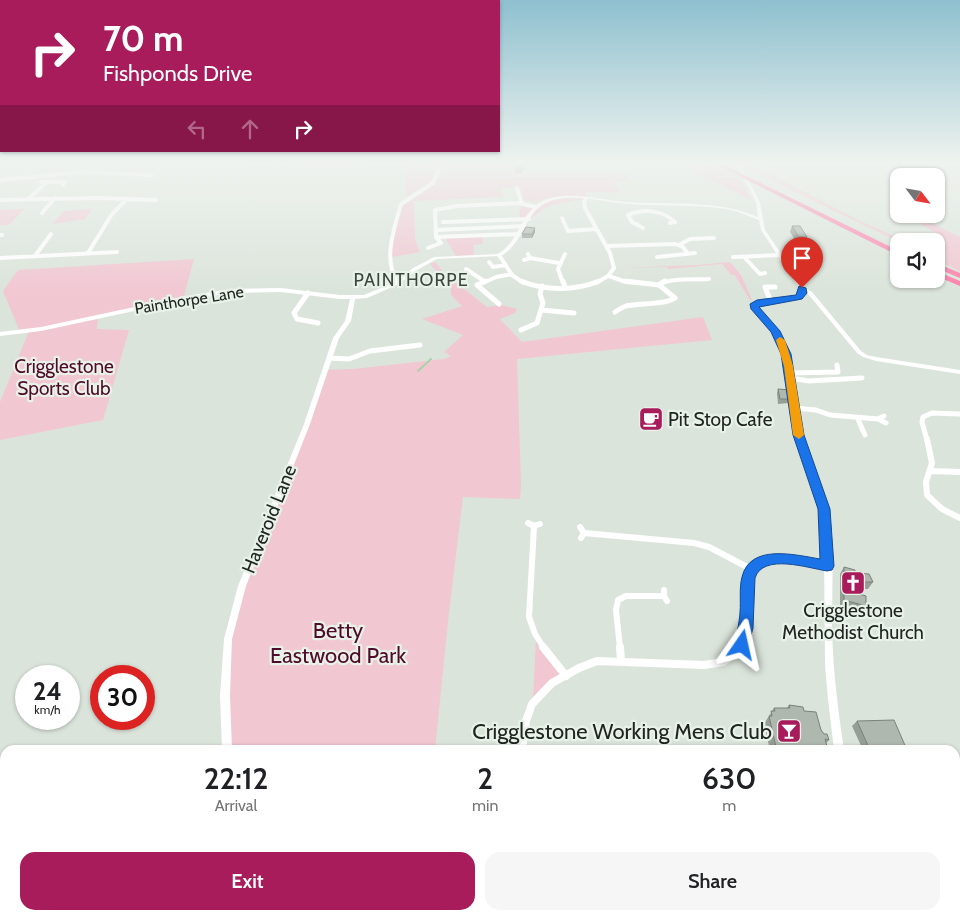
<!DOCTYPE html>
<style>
:root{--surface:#fff;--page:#f6f6f6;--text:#202124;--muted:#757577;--accent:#a91c5c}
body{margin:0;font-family:Cabin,sans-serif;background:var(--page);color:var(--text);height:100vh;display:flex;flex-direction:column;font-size:19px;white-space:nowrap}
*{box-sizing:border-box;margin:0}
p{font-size:16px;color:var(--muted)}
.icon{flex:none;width:28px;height:28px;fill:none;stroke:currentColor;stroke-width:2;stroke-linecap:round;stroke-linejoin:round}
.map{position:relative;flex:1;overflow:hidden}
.side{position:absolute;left:0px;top:745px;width:960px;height:175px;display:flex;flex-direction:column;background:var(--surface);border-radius:15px 15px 0 0;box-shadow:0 1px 4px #0004}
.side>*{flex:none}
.top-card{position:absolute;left:0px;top:0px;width:500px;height:152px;box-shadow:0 1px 4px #0004;background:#a91c5c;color:#fff;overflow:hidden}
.needle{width:32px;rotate:121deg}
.fabs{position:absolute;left:890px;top:168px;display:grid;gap:10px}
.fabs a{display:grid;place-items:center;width:55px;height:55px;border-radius:10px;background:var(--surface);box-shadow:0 1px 4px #0004;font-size:25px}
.speed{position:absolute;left:15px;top:665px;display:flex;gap:10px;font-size:25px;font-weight:700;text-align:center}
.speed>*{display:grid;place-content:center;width:65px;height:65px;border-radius:50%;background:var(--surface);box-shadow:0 1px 4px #0004;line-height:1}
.speed small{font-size:12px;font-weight:400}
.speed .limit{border:8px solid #d22;background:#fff;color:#111}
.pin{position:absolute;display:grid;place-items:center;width:42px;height:42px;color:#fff;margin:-51px -21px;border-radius:50% 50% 50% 0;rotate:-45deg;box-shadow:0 0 5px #0007}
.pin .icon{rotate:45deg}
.me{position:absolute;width:55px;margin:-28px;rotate:11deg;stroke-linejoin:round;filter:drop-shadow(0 0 4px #0008)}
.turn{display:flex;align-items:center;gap:18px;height:105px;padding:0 20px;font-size:22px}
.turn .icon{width:65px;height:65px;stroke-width:2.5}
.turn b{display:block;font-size:35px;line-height:42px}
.lanes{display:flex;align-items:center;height:48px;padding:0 20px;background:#0003;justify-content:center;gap:25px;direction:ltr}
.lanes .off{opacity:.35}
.eta{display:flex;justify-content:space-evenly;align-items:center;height:85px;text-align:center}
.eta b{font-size:30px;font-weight:600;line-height:35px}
.cta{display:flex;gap:10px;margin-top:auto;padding:10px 20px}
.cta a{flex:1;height:58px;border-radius:15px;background:var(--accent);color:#fff;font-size:20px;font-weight:600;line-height:58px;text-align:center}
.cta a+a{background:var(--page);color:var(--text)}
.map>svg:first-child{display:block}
.green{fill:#f1c7d2}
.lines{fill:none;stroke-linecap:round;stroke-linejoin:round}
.stream{stroke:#a8d3a9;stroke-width:2}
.minor-far3{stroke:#fff;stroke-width:4}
.minor-far2{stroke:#fff;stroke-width:5}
.minor-far1{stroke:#fff;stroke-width:6}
.minor{stroke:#fff;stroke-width:8}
.tertiary{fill:#fff;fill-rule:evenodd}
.motorway{fill:#fc80ab;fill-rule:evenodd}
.wall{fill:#969e96}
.shaded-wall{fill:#7a817a}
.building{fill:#afb8af;stroke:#7a817a}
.route{fill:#1a73e8;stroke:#114b97}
.slow{fill:#f59e0b}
.labels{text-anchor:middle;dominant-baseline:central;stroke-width:4.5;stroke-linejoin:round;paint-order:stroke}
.far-street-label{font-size:16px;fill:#212521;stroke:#e8f2e8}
.far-quarter-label{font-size:18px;letter-spacing:1px;fill:#3e463e;stroke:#e8f2e8}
.park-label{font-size:19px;fill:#510b2a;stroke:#e8f2e8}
.poi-label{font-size:19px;fill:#212521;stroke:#e8f2e8;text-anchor:start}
.street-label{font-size:19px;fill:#212521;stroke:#e8f2e8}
.near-park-label{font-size:22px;fill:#510b2a;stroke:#e8f2e8}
.near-poi-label{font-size:22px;fill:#212521;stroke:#e8f2e8;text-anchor:end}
</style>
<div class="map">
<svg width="960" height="920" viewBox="0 0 960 920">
<rect width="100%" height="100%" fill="#dbe4db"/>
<path class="green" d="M254 162H390C345 169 300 167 254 162Z
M405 162H440L431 182 406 197Z
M442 162H527L524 173 526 175 625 173 629 181 613 183 619 190 616 192H585L586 197 558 196 535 202 524 201 520 188H501L503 197 414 201 415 240 420 252 392 257V241L401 204 433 183Z
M673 162H707L740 178 751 200Z
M742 162H747L858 220 902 240 936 233 903 214H913L960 237V271L936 260V241L899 242 746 168Z
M566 198 586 199 551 205 529 219H520L519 211 522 204 536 207 547 201Z
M24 209 9 225H0V210Z
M92 209 85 219 52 224 64 211Z
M483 235 482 244 473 245 474 255 456 256 444 236Z
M194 259 184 296 98 317 97 329 129 330 103 420 0 440V402L29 331 20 332 3 291 18 270Z
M435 262 446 275 487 307 501 305 517 309 515 313 500 319 522 342 703 317 712 340 517 359 521 483 520 499 463 497 448 621 435 750H227L228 639 242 586 325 370 353 369 444 359 451 356 444 352 463 335 422 319 462 306 451 295V287L430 264Z
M730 262 741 275 752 300H750L735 275H731L722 264 668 269 667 267 619 268 698 265Z
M536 638 564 675 533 699Z
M205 915H292L266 920H204Z
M780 915H839V920H781Z"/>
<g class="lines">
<path class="stream" d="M418 371 431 359"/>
<path class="minor-far3" d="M0 180 84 172 152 175
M41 182H65L63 185
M517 188 522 204 536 207
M28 199 47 182
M586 199 584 202 585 208 610 253 614 268 608 276 596 283
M0 200 98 198 156 200
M42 213 55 198
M562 218 568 231 596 229
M443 222 529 219
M643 228 632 222 628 215C644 208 662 210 675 222L670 223
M436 230 524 226
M0 235H2
M436 237 519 234
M679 245 690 239 714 238
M606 246 675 244 683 247 688 254
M428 248 441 243 436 237 435 210 457 206 521 203
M88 253 112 214 127 199
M499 255 512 275 524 283
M35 256 51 234
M657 257 695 253
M733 257 779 255
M744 257 760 274 765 273
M0 258 117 252
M530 258 559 263
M524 260 530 258 528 254
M489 262 493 267 506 265
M466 269 484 281
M609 276 626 282 640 283
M397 283C383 257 394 230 401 204L433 183 442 162
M483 283 496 277 512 274
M563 283 558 269 565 254
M663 283C673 278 696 280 709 279"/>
<path class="minor-far2" d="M486 281 477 285 499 304
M521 281C545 291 575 291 599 281
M563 281 565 287
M658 285 665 281
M308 293 294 313 297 319 318 323
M771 302 765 287H775
M541 310 574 313
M615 312C618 310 623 307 626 306 638 303 665 305 675 298L659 285 625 281
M521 330 537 323 543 303 540 294 542 286
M329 358 349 359 370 351 420 345
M789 373 838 372 837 365
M790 378 809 381 862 378
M794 408 816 410 830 415 878 419
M884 416 878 419 886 423
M857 417 865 435
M927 440 922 422 923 417 932 413 960 414"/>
<path class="minor-far1" d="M927 439 932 463 926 482 927 495 942 509 960 518
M931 471 960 472
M528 523 534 526 540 524
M534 526 529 617 535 634 544 648
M580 527 584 533 581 538
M584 533 694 543 709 547 751 569
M664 590V596L667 601
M620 648 616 610 618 600 626 596H664
M739 648C746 637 746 627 746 614 747 603 745 586 749 576 761 546 804 561 827 566"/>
<path class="minor" d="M543 647 566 676
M620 647 621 661
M522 750 526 721 532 704 552 683 579 668 597 661 704 665 723 662 737 652 740 647
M845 915V920"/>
<path class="tertiary" d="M735 162H739L760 202 765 230 804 287 812 292 861 351 867 355 876 357 960 370V374L876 361 863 357 857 353 808 294 805 292 801 299 757 305C764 323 782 332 789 352 797 378 795 407 802 434 809 465 825 490 830 524 834 559 832 594 832 630 833 670 838 710 844 750H834L828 699 825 665 824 550 820 512 815 492 801 453 795 433 788 376 784 354 777 339 757 316 751 304 754 302 797 297 799 293V288L761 230 759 220C748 216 738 211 726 209 693 204 660 207 627 204 603 202 566 191 544 204 524 215 524 243 501 256L437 259 417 270 399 284 367 298 355 299 351 321 339 338 310 424 246 586 232 639 230 695 232 750H222L220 695 224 639 238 586 304 424 333 338 345 321 350 299H340L281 292 231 293 181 301 41 331 0 336V332L41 327 181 297 231 289 281 288 340 295H364L395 282 413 268 434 257 498 254C520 241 520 213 541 202 565 189 601 200 627 202 671 205 716 199 758 217L756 202Z
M955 895 960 896V908L955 907Z
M199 915H211L210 920H198Z
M264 915H298L296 919 294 920H260L262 916Z
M766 915H778L779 920H767Z"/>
<path class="motorway" d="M711 162H718L899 251V256Z
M936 263 960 273V278L936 268Z
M936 271 960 281V286L936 276Z"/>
</g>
<path class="wall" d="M525 162V166L522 173H515V169Z
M792 226 807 237 805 243H797L790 232Z
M535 228V232L532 238H522V234Z
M778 389 791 399 789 403 778 404 777 393Z
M844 567 873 582 868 589H858L859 594 866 606 862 613 840 607V574Z
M789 705 804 711 821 730 829 740 826 743 828 750H770L764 724 774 708H787Z
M857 721 907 750H863L852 726Z"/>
<path class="shaded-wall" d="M535 228V232L532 238V234Z"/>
<path class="building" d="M518 162H525L522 170 515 169Z
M792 226H800L807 237H799Z
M526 227 535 228 532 234H522Z
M778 389 790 390 791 399H780Z
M844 567 855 570V573L869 574 873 582H858L859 594 866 596V606L844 600Z
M789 705 803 707 804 711 816 712 821 730 824 734H827L829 740 825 739 828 750 776 747 769 716H772L771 711H775L774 708H790Z
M894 720 907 750H870L857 721Z
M427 915H531L532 920H394Z"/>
<linearGradient id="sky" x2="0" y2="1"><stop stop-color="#8ec0cf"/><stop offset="0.56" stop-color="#eff3ef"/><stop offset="1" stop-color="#eff3ef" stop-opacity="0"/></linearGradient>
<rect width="960" height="291" fill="url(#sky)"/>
<path class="route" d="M799 286 806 288 807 293 802 299 759 307 780 331 791 354 804 435 830 509 834 566 832 570 827 571C808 568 763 553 755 578L753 628 747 650 742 652 737 650C734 643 740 621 740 612 741 601 739 588 742 577 750 543 796 555 820 559L818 509 793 435 781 354 771 332 751 309 750 304 757 300 796 295Z"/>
<path class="slow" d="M780 337 785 340 793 366 804 435 799 439 793 435 784 366 776 340Z"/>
<defs>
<symbol id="cafe-square" viewBox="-11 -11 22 22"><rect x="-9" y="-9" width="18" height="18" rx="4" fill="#a91c5c" stroke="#e8f2e8"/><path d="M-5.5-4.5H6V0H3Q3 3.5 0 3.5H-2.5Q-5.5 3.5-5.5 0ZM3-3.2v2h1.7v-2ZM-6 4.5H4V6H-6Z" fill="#fff"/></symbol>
<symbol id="church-square" viewBox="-11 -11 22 22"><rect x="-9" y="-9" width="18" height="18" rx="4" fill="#a91c5c" stroke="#e8f2e8"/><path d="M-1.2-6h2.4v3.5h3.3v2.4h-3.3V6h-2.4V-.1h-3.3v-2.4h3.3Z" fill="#fff"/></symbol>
<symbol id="bar-square" viewBox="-11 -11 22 22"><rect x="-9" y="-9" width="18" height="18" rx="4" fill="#a91c5c" stroke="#e8f2e8"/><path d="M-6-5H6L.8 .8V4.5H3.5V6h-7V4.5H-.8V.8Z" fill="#fff"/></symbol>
</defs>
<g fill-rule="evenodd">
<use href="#cafe-square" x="637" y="405" width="28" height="28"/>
<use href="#church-square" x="839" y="569" width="28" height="28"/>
<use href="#bar-square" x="775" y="717" width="28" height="28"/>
</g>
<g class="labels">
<g class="far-street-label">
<text transform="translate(189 300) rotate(-9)">Painthorpe Lane</text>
</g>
<g class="far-quarter-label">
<text x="411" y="280">PAINTHORPE</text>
</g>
<g class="park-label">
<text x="64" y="366">Crigglestone<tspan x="64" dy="22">Sports Club</tspan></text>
</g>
<g class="poi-label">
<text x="668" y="419">Pit Stop Cafe</text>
<text x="853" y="610" text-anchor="middle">Crigglestone<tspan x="853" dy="22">Methodist Church</tspan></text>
</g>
<g class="street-label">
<text transform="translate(269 519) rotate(-68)">Haveroid Lane</text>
</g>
<g class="near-park-label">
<text x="338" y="630">Betty<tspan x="338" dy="25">Eastwood Park</tspan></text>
</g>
<g class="near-poi-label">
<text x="772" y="731">Crigglestone Working Mens Club</text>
</g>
</g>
</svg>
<div class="fabs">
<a><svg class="needle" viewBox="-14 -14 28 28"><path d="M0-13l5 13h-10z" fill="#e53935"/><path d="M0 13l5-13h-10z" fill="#757577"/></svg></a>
<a><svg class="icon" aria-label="sound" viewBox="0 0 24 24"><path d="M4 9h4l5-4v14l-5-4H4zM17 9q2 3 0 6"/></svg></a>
</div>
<div class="speed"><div>24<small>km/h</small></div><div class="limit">30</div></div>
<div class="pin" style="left:802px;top:288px;background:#d93025"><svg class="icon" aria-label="arrive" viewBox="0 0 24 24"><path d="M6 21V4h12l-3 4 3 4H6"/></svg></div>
<svg class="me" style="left:742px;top:645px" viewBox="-20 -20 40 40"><path d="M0-17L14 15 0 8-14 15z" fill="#1a73e8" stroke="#fff" stroke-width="4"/></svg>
<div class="top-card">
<div class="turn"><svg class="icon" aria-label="right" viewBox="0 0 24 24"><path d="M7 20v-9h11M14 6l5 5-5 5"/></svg><div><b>70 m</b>Fishponds Drive</div></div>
<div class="lanes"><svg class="icon off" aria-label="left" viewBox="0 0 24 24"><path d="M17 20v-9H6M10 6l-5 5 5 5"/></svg><svg class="icon off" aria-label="ahead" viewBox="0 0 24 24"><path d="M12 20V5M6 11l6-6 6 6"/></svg><svg class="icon" aria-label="right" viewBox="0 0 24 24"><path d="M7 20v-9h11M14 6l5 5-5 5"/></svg></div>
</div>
<section class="side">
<div class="eta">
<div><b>22:12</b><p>Arrival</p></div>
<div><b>2</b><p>min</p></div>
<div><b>630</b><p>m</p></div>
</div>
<div class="cta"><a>Exit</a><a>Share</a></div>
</section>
</div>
